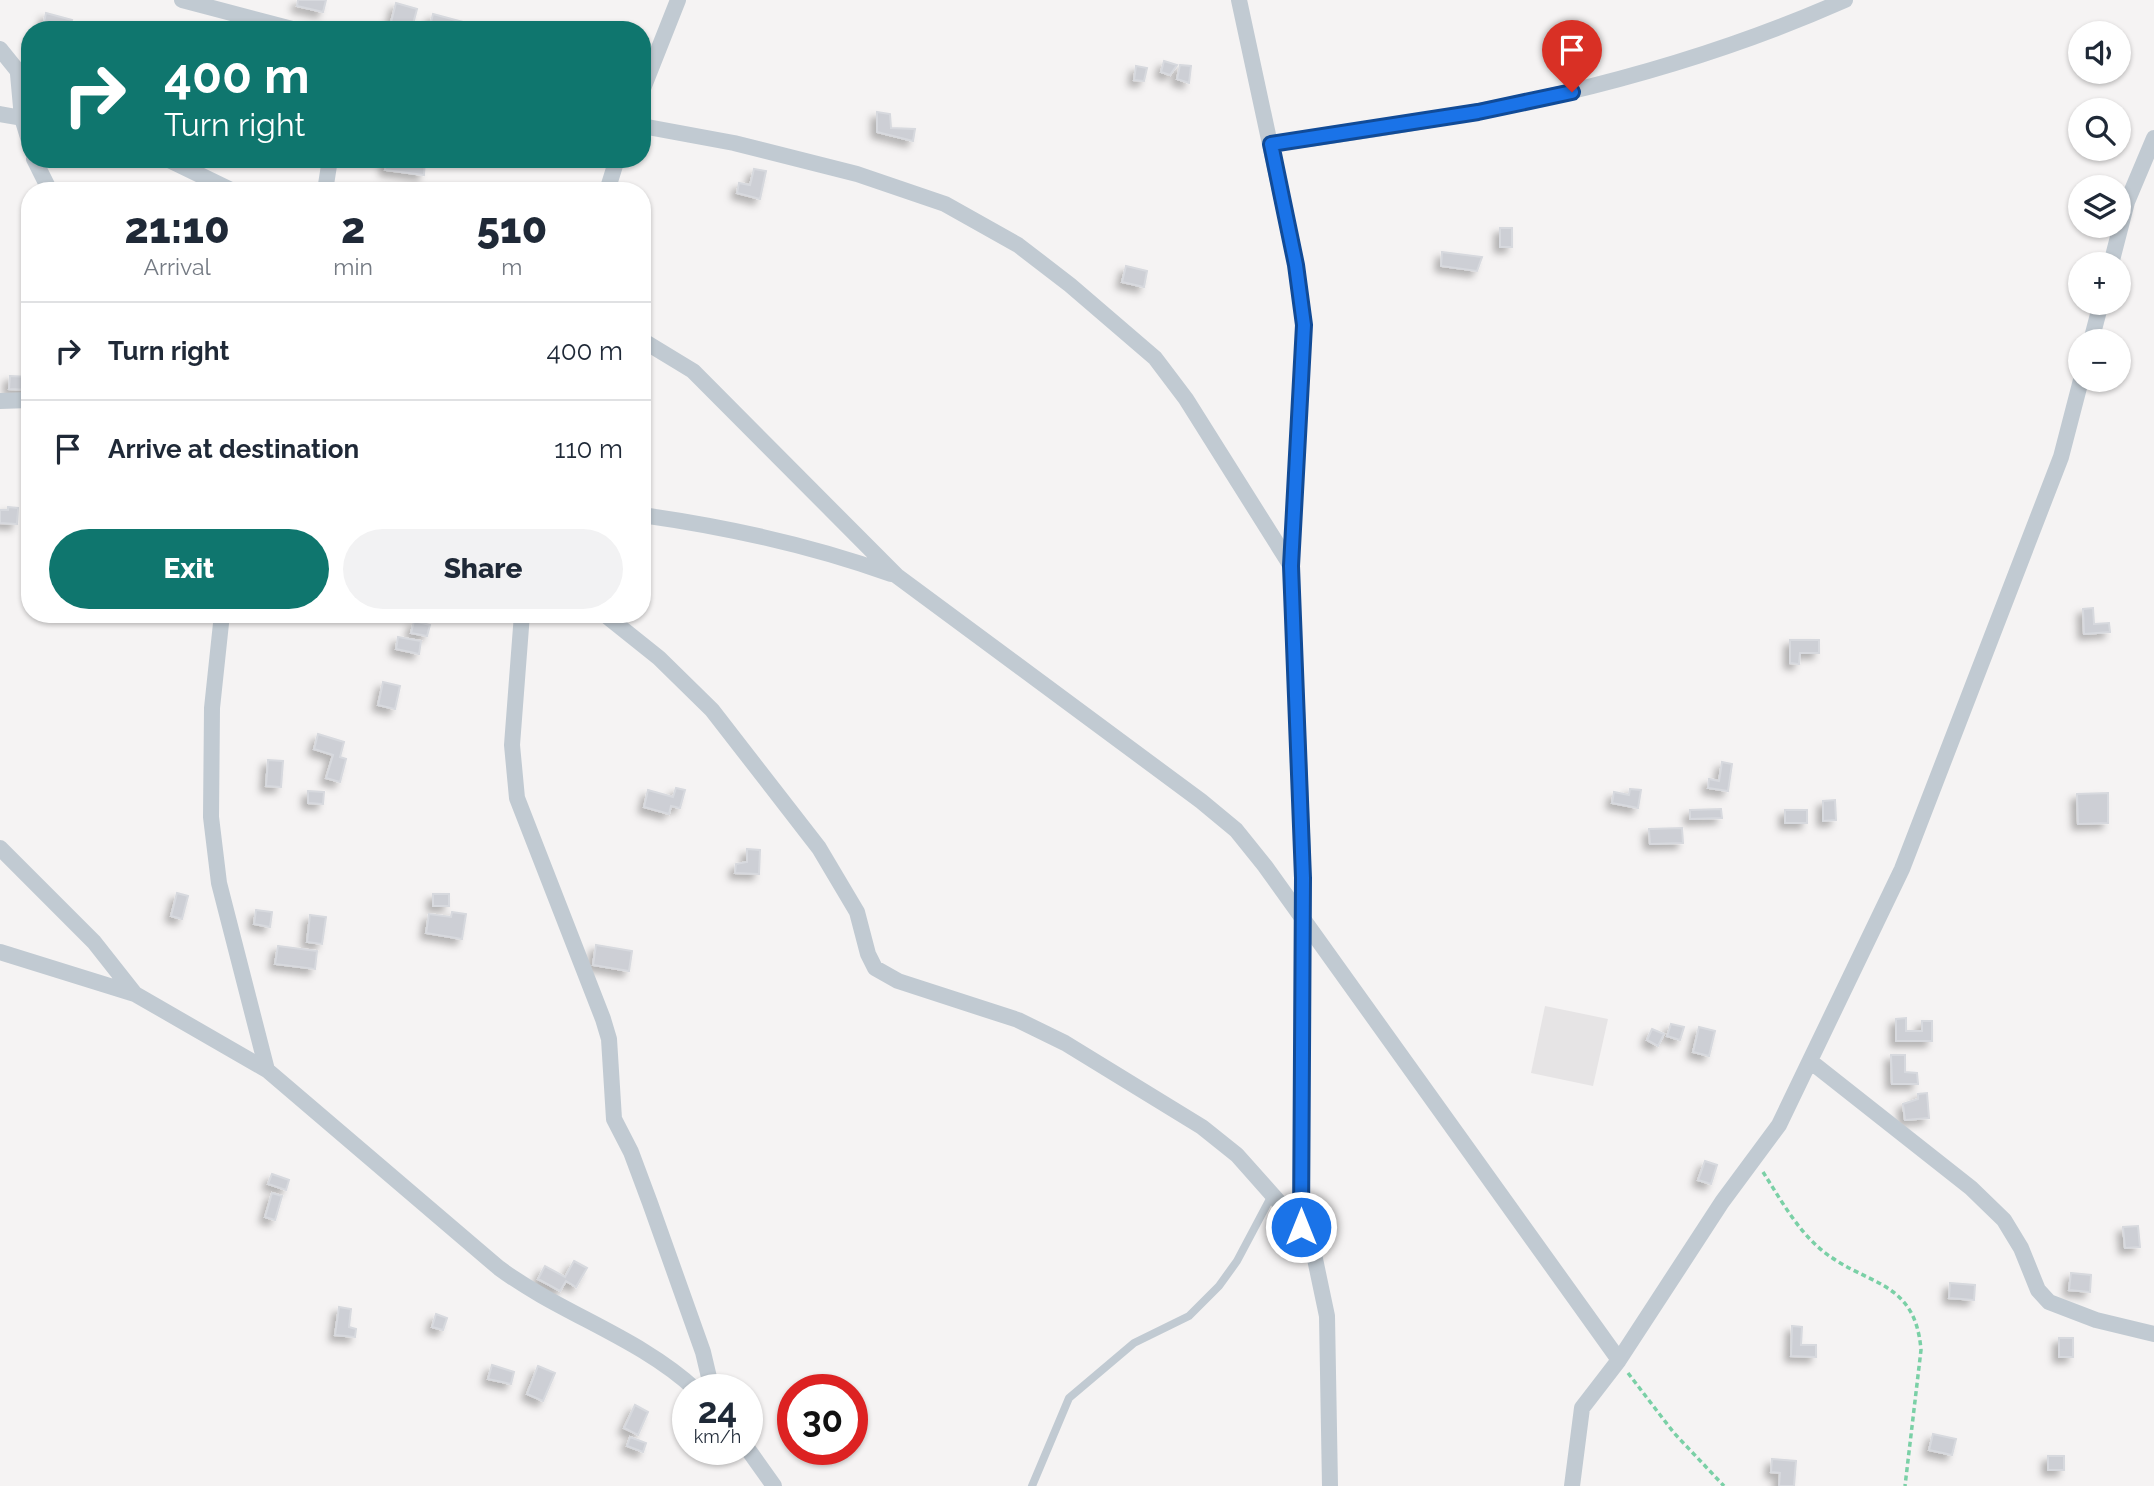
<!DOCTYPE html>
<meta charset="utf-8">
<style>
:root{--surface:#fff;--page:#f2f2f3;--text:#1f2937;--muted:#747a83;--line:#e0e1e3;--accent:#0f766e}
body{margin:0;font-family:Raleway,sans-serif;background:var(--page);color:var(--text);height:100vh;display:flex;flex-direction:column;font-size:26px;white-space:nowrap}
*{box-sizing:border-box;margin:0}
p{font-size:23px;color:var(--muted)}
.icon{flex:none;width:38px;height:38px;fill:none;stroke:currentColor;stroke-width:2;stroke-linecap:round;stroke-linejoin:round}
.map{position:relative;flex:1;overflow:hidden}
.details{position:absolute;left:21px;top:182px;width:630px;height:441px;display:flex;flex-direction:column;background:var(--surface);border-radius:28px;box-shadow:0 2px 5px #0004}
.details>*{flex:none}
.hud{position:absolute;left:21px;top:21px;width:630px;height:147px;border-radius:28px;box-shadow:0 2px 5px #0004;background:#0f766e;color:#fff;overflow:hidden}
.buttons{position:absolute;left:2068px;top:21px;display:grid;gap:14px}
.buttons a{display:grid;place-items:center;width:63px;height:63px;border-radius:50%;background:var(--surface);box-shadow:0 2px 5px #0004;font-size:35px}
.speed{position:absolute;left:672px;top:1374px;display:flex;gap:14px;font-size:35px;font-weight:700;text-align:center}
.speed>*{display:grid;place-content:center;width:91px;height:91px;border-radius:50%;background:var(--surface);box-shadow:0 2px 5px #0004;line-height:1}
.speed small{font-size:18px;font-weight:400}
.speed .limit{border:10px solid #d22;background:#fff;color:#111}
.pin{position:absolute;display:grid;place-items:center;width:60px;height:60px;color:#fff;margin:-72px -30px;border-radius:50% 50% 50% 0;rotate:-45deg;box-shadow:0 0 7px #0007}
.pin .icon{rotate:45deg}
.me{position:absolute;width:77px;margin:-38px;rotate:0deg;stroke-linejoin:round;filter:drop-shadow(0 0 5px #0008)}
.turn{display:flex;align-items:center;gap:24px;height:147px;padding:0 28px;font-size:32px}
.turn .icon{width:91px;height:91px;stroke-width:2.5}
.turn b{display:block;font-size:49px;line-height:60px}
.eta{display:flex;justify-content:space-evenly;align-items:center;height:119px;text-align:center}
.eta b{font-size:42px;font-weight:800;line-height:49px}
.action{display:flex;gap:14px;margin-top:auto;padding:14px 28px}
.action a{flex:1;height:80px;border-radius:42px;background:var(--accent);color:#fff;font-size:28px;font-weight:800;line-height:80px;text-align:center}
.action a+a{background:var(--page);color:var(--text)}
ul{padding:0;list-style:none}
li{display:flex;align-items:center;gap:21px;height:98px;padding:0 28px;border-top:2px solid var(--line)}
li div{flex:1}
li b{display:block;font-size:26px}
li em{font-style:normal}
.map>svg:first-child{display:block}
.education{fill:#e6e4e5}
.building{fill:#cdcfd5;stroke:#d7d9de;stroke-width:2;filter:url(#shadow)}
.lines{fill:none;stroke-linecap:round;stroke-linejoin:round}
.path{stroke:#7ad0a6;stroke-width:3.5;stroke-dasharray:5 3.5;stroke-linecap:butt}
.service{stroke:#c1cad2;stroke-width:8}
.minor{stroke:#c1cad2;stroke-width:16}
.route-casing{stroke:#114b97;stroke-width:18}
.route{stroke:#1a73e8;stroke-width:12}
</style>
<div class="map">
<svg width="2154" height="1486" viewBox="0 0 2154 1486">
<defs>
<filter id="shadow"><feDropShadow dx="-5.5" dy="5.5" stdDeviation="3.5" flood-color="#0004"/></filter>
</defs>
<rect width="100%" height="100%" fill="#f5f3f3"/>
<path class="education" d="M1545 1006 1608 1019 1593 1086 1531 1073Z"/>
<path class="building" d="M298 0H326L323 12 297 6Z
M396 3 417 9 412 28 391 22Z
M46 13 72 20 69 30 43 26Z
M433 14 463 22 461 30H429Z
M1164 61 1177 65 1170 75 1161 72Z
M1180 65 1191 66 1189 83 1177 79Z
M1136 66 1147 68 1144 81 1134 80Z
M877 112 890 114 891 128 915 129 913 141 877 132Z
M386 159H425L424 175 385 170Z
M754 169 766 171 760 199 737 193 739 183 750 185Z
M1500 228H1512V247H1500Z
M1442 252 1482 257 1477 271 1441 266Z
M1126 266 1147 271 1144 287 1122 282Z
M10 376 30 377V390L9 389Z
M8 507 18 508 17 524 0 523V510H8Z
M2093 608 2094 624 2109 623 2110 632 2084 634 2083 609Z
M414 621 430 625 427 636 411 633Z
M398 637 421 641 419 654 396 649Z
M1790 640H1819V653H1800L1799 664 1790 663Z
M383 682 400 686 395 709 378 705Z
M318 734 344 742 340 757 346 759 340 782 326 778 333 755 314 749Z
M268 760 283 761 281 787 266 786Z
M1722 762 1732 764 1728 791 1708 788 1709 779 1719 781Z
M676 788 685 790 680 808 671 806 669 814 644 807 648 790 673 797Z
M1630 789 1641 790 1638 808 1612 803 1614 792 1629 795Z
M308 791 324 792 323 804 308 803Z
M2108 793V823L2078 824 2077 794Z
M1835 800 1836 820 1823 821V801Z
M1721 809 1722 818 1690 819V810Z
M1785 810H1807V823H1785Z
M1682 828 1683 843 1650 844 1649 829Z
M747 849 760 850 759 874 735 873 736 864 747 862Z
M177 893 188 896 182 919 171 916Z
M433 894H449V906H433Z
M256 910 272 912 270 927 254 924Z
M452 912 466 914 462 939 426 933 429 914 451 917Z
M310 915 326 917 322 944 307 942Z
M596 945 632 951 629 971 593 965Z
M278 946 317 951 315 969 275 964Z
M1906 1018V1031H1922V1021H1932V1041H1896V1019Z
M1671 1024 1684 1027 1680 1040 1667 1036Z
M1699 1027 1715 1031 1709 1056 1693 1052Z
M1652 1029 1664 1034 1658 1046 1647 1040Z
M1891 1055H1905V1072L1917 1073 1918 1084H1892Z
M1927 1093 1929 1118 1905 1120 1903 1104 1918 1099V1094Z
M1705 1161 1717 1165 1711 1184 1698 1180Z
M272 1174 289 1180 286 1190 268 1184Z
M272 1193 282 1196 275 1220 265 1217Z
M2138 1226 2140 1247 2125 1248 2123 1227Z
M574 1261 587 1268 576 1287 566 1281 560 1291 538 1279 545 1266 565 1277Z
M2071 1273 2091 1275 2090 1292 2069 1290Z
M1950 1283 1975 1285 1974 1300 1949 1298Z
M339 1307 351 1309 349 1327 356 1329 355 1337 335 1335Z
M436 1314 447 1318 443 1330 432 1327Z
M1792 1326 1802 1327 1801 1345H1816V1357L1791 1356Z
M2059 1338H2073V1357H2059Z
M492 1365 514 1372 511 1384 488 1379Z
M538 1366 555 1373 543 1401 527 1394Z
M635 1405 648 1412 638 1435 624 1428Z
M1933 1434 1956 1439 1952 1455 1929 1450Z
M630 1437 646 1443 643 1452 627 1446Z
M2048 1456H2064V1470H2048Z
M1772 1459 1796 1461 1794 1486H1779L1780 1473 1771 1472Z"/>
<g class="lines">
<path class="path" d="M1763 1172C1779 1197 1795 1226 1817 1246 1862 1287 1915 1276 1921 1350L1905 1486
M1628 1373 1674 1433 1724 1486"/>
<path class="service" d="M1032 1486 1069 1398 1134 1343 1189 1316 1219 1286 1237 1261 1272 1195"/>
<path class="minor" d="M182 0 296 30
M1239 0 1296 265 1304 325 1291 566 1303 856 1301 1227
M0 49 25 80
M18 74 22 118 30 144
M642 91 678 0
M0 114 22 118
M642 126 734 143 857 174 945 204 1018 245 1070 285 1155 358 1186 399 1291 566
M1271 144C1471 118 1660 82 1845 0
M34 159 50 191
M167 159 233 191
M325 191 330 159
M607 191 617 159
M2111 264 2127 202 2154 138
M642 340 693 371 897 576 1201 801 1236 830 1265 866 1619 1360
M2091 341 2101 303
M0 401 30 400
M642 515C727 527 810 545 891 574
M222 614 212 708 211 817 219 883 267 1070
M522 614 512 745 517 798 603 1019 609 1039 614 1119 631 1152 650 1203 703 1352 712 1390
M604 614 659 658 712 710 819 848 857 912 868 954 875 968 898 981 1018 1020 1065 1043 1202 1127 1237 1155 1301 1227 1315 1259 1327 1316 1330 1486
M0 848 94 942 135 994
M0 952 135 994 267 1070 499 1268C561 1314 639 1337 696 1390
M1810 1061 1971 1188 2004 1220 2021 1248 2038 1290 2049 1302 2096 1320 2154 1334
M747 1448 774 1486
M1572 1486 1582 1408 1619 1360 1722 1202 1779 1125 1902 869 2061 457 2081 380"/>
</g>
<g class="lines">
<defs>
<path id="route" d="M1301 1227 1303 878 1291 566 1304 325 1296 265 1271 144 1478 112 1572 92"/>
</defs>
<use href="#route" class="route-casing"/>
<use href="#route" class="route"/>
</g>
</svg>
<div class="buttons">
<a><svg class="icon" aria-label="sound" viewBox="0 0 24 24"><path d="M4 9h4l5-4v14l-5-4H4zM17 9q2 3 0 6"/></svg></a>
<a><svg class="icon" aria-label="search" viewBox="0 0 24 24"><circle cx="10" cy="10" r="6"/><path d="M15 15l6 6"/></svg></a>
<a><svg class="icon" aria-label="layers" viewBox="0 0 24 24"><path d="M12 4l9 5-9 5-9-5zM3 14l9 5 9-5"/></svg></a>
<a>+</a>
<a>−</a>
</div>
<div class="speed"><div>24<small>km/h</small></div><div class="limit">30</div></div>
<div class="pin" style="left:1572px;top:92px;background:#d93025"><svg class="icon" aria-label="arrive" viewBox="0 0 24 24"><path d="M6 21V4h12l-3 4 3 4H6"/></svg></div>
<svg class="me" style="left:1301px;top:1227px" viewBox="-20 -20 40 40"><circle r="17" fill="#1a73e8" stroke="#fff" stroke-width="3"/><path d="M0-11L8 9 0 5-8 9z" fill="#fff"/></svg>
<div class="hud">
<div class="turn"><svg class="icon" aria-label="right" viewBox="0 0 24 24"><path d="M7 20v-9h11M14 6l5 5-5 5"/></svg><div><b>400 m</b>Turn right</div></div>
</div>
<section class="details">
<div class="eta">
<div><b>21:10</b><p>Arrival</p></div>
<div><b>2</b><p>min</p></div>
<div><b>510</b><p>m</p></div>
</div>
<ul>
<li><svg class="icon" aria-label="right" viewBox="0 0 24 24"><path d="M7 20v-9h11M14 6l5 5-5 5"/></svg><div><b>Turn right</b></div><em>400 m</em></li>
<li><svg class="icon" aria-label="arrive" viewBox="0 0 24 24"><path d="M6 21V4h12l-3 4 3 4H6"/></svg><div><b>Arrive at destination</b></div><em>110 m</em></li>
</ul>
<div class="action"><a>Exit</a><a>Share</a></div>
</section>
</div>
